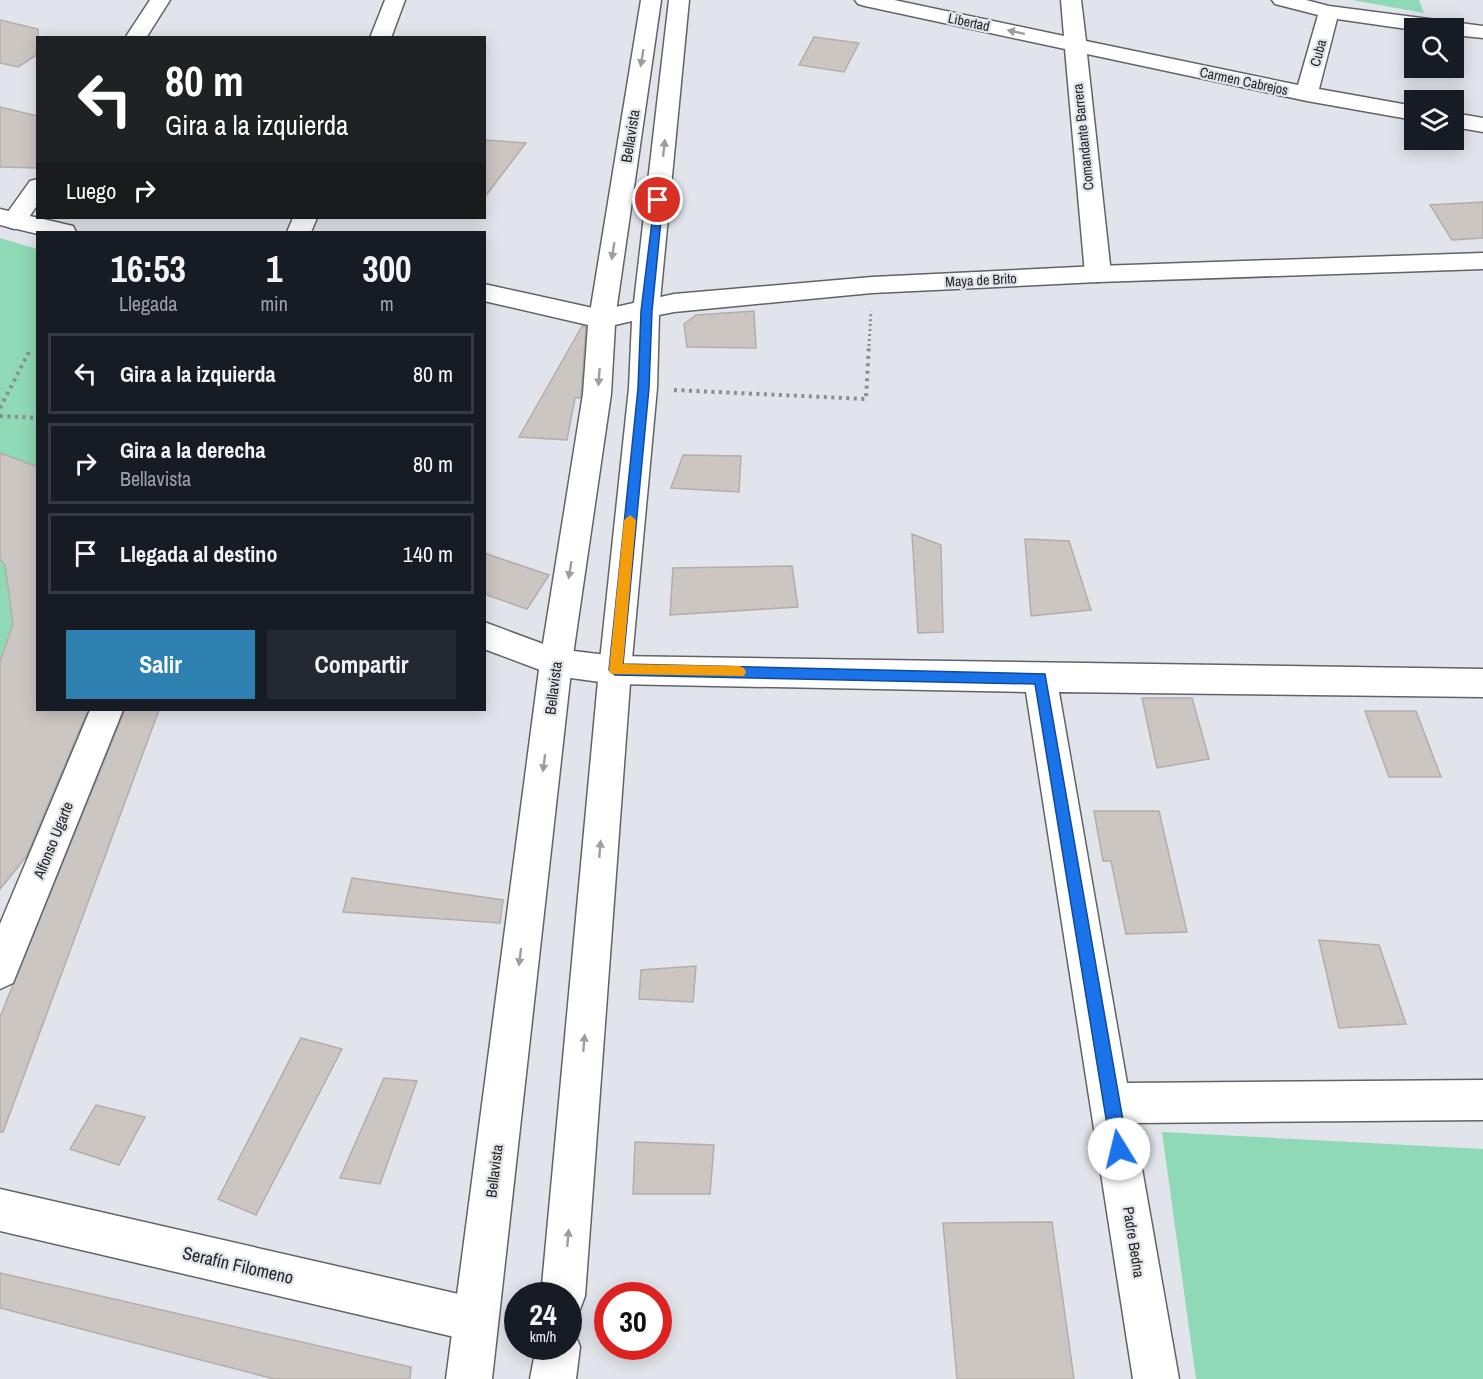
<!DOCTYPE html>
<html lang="es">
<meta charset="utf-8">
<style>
:root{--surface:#171b24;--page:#242831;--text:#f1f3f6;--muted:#9ea1a6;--line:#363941;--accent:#2d80b0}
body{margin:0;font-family:"Archivo Narrow",sans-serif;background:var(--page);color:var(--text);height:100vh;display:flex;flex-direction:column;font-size:22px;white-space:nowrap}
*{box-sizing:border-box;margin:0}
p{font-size:20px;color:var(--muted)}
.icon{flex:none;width:33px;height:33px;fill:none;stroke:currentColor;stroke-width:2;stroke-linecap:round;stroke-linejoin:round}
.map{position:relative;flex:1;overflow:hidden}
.panel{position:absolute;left:36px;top:231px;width:450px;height:480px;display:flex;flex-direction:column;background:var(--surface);border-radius:0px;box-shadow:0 3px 15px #0003}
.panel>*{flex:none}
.top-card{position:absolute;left:36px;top:36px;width:450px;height:183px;border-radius:0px;box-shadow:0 3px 15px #0003;background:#202124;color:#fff;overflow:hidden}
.buttons{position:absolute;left:1404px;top:18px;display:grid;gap:12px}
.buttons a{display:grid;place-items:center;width:60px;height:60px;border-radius:0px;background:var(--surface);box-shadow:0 3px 15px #0003;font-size:30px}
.speed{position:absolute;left:504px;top:1282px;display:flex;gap:12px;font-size:30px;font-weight:700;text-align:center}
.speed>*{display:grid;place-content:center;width:78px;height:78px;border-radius:50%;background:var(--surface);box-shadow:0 3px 15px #0003;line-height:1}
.speed small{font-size:15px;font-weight:400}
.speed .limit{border:9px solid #d22;background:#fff;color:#111}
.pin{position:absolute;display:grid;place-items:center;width:51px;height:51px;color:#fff;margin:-26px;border:3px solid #fff;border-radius:50%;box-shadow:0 2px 6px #0007}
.me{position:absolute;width:66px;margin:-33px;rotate:351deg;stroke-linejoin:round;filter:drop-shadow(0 0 4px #0008)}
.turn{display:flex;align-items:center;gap:21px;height:126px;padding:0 30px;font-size:27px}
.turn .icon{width:78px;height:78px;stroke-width:2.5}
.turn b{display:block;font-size:42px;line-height:51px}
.then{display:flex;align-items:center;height:57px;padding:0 30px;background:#0003;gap:12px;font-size:22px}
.eta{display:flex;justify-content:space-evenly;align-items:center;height:102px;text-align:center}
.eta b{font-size:36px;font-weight:700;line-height:42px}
.button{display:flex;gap:12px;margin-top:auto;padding:12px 30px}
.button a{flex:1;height:69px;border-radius:0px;background:var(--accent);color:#fff;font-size:24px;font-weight:700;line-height:69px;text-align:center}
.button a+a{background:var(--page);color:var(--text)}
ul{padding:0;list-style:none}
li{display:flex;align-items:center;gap:18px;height:81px;margin:0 12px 9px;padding:0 18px;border:3px solid var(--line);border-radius:0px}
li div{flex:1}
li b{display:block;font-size:22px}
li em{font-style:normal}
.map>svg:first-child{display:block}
.green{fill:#90d9b7}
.building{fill:#ccc6c3;stroke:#b4adaa;stroke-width:1.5}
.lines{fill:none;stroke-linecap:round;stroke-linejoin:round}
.minor-casing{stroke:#616368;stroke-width:3}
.tertiary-casing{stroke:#616368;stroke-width:3}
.path-far1{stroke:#8b8d91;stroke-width:3;stroke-dasharray:2 3;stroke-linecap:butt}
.path{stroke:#8b8d91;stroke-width:4;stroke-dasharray:3 4.5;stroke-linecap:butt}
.minor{fill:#fff;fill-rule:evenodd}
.tertiary{fill:#fff;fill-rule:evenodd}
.oneway{fill:#9c9d9e}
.route{fill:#1a73e8;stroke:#114b97;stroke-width:1.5}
.slow{fill:#f59e0b}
.labels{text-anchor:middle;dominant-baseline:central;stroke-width:4.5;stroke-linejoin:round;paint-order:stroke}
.far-street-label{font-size:14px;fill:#242527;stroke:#e1e4ea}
.street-label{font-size:15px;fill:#242527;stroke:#e1e4ea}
.near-street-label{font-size:18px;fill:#242527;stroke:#e1e4ea}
</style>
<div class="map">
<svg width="1483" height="1379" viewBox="0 0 1483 1379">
<rect width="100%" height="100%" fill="#e1e4ea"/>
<path class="green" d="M1352 0H1419L1424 13Z
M0 238 37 249 38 710H85L68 755 9 878 0 889Z
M1162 1132 1483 1149V1379H1196Z"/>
<path class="building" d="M0 20 38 29V54L18 67 0 63Z
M814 37 859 43 844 72 799 65Z
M0 107 38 116V168L0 167Z
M484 140 526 143 484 198Z
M1483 202V238L1452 240 1430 205Z
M754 311 756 348 687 347 684 324 696 315Z
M582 326 586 327 581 394 580 398H575L567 440 519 437Z
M0 453 38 467V710H88L26 857 0 889V662L13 624 5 565 0 559Z
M683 455 741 456 739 492 671 488Z
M912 534 941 545 943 632 918 633Z
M1025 539 1069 541 1091 610 1031 616Z
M484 553 549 575 527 609 484 594Z
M792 566 798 607 670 615 673 568Z
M1142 698H1192L1209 759 1157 768Z
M125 710H159L3 1132H0V1017Z
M1365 711H1416L1441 777H1389Z
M1094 811H1159L1187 932 1126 934 1111 861H1103Z
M352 878 503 900 500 923 343 912Z
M1319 940 1379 945 1406 1024 1339 1028Z
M696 966 693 1002 639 999 641 970Z
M301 1038 342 1049 256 1215 218 1199Z
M384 1078 417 1081 380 1184 340 1178Z
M96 1105 145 1117 119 1165 70 1149Z
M635 1142 714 1145 710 1194H633Z
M1052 1222 1074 1379H957L943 1223Z
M0 1273 411 1367 410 1379H274L0 1308Z"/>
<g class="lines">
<defs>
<path id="minor" d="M150 0H170L146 38H125Z
M385 0H405L391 38H370Z
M641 0H661L615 319 611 325 602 328 593 325 589 319Z
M669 0H689L659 311 655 317 646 320 637 317 633 311Z
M855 0H894L1064 36 1061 0H1081L1086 41 1298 85 1318 15 1275 4 1272 0H1306L1329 6 1483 26V38L1454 35V28L1414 30 1337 19 1319 89 1414 106V120L1307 101 1087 54 1111 274 1107 280 1098 282 1089 280 1085 274 1065 49 865 6 858 4Z
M1454 113 1483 118V132L1454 127Z
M38 179V204L23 226 14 229 5 226 2 221 5 216 30 181Z
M293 218H317L311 232H287Z
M484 622 557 649 615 656 1483 669V697L1059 692 1127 1083 1483 1080V1120L1134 1123 1179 1379H1133L1026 692 615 684 556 676 484 649Z
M90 710H123L13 983 0 989V924Z
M0 1189 476 1298 492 1304 498 1320 492 1336 476 1342 0 1231Z"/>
<path id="tertiary" d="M0 209 73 226 76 232 38 234 0 225Z
M1483 253V269L1098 282 872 293 674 312 659 315 657 388 631 670 585 1296 579 1312 568 1316V1296H541L599 670 629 388 632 321 615 325 611 394 572 662 492 1379H446L540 662 583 394 588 325 484 301V284L602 310 674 294 872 277 1098 266Z
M568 1329 574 1331 580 1347 576 1379H530L536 1347H568Z"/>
</defs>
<use href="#minor" class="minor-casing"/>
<use href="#tertiary" class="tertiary-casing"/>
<path class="path-far1" d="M869 346 871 311"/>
<path class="path" d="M674 390 866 399 869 344
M0 408 29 352
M0 416 38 418"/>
<use href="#minor" class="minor"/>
<use href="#tertiary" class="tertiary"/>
</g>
<defs><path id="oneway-solid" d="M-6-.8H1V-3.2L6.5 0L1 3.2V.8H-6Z" transform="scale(1.5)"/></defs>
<g class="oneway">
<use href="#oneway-solid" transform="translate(1016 32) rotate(-168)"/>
<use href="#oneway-solid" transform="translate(642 58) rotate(99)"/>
<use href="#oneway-solid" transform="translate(664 148) rotate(-84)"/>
<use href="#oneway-solid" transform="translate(613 251) rotate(99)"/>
<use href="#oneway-solid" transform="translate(599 377) rotate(94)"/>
<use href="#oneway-solid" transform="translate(570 570) rotate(99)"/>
<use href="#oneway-solid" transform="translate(544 763) rotate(97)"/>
<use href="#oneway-solid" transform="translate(600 849) rotate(-85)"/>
<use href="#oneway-solid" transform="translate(520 957) rotate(97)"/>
<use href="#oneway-solid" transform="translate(584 1043) rotate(-85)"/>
<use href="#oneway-solid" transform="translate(568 1238) rotate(-85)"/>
</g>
<path class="route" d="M655 197 663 200 652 311 649 388 623 664 1045 674 1128 1149 1125 1155 1119 1157 1113 1155 1111 1149 1035 684 615 675 609 670 638 388 641 311Z"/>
<path class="slow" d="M630 515 636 520 623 664 739 666 744 668 746 672 744 676 611 674 609 670 624 520Z"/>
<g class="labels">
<g class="far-street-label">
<text transform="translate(969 22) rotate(12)">Libertad</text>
<text transform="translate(1318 53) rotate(-75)">Cuba</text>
<text transform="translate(1244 81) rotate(12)">Carmen Cabrejos</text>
<text transform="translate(1083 137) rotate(-96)">Comandante Barrera</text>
<text transform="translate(981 280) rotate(-3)">Maya de Brito</text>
</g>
<g class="street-label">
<text transform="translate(630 136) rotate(-81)">Bellavista</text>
<text transform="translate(553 688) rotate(-83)">Bellavista</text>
<text transform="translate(53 840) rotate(-68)">Alfonso Ugarte</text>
<text transform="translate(494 1171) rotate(-83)">Bellavista</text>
<text transform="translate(1134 1242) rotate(81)">Padre Bedna</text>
</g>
<g class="near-street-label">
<text transform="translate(238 1265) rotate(13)">Serafín Filomeno</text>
</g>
</g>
</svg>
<div class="buttons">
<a><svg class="icon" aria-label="search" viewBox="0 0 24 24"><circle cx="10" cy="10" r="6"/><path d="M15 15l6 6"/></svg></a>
<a><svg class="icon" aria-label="layers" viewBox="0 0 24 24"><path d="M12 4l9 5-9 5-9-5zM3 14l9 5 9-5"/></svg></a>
</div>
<div class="speed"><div>24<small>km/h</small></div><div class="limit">30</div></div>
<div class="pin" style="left:658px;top:200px;background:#d93025"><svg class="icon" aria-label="arrive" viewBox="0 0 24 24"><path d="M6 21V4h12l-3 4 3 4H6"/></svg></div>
<svg class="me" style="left:1119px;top:1149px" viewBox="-20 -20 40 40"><circle r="19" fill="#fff"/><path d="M0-13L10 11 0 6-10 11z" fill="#1a73e8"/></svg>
<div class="top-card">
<div class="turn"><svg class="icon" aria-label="left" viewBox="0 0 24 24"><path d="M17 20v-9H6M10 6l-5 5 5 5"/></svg><div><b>80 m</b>Gira a la izquierda</div></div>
<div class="then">Luego<svg class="icon" aria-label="right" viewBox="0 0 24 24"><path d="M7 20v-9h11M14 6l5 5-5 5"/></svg></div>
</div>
<section class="panel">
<div class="eta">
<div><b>16:53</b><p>Llegada</p></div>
<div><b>1</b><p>min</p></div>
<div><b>300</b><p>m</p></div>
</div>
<ul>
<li><svg class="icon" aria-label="left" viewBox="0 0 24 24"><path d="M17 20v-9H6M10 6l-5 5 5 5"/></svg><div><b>Gira a la izquierda</b></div><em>80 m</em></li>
<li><svg class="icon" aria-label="right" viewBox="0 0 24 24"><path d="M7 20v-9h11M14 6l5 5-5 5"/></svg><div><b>Gira a la derecha</b><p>Bellavista</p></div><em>80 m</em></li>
<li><svg class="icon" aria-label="arrive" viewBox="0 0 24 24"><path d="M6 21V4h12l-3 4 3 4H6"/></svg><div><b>Llegada al destino</b></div><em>140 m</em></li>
</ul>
<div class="button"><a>Salir</a><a>Compartir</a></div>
</section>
</div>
